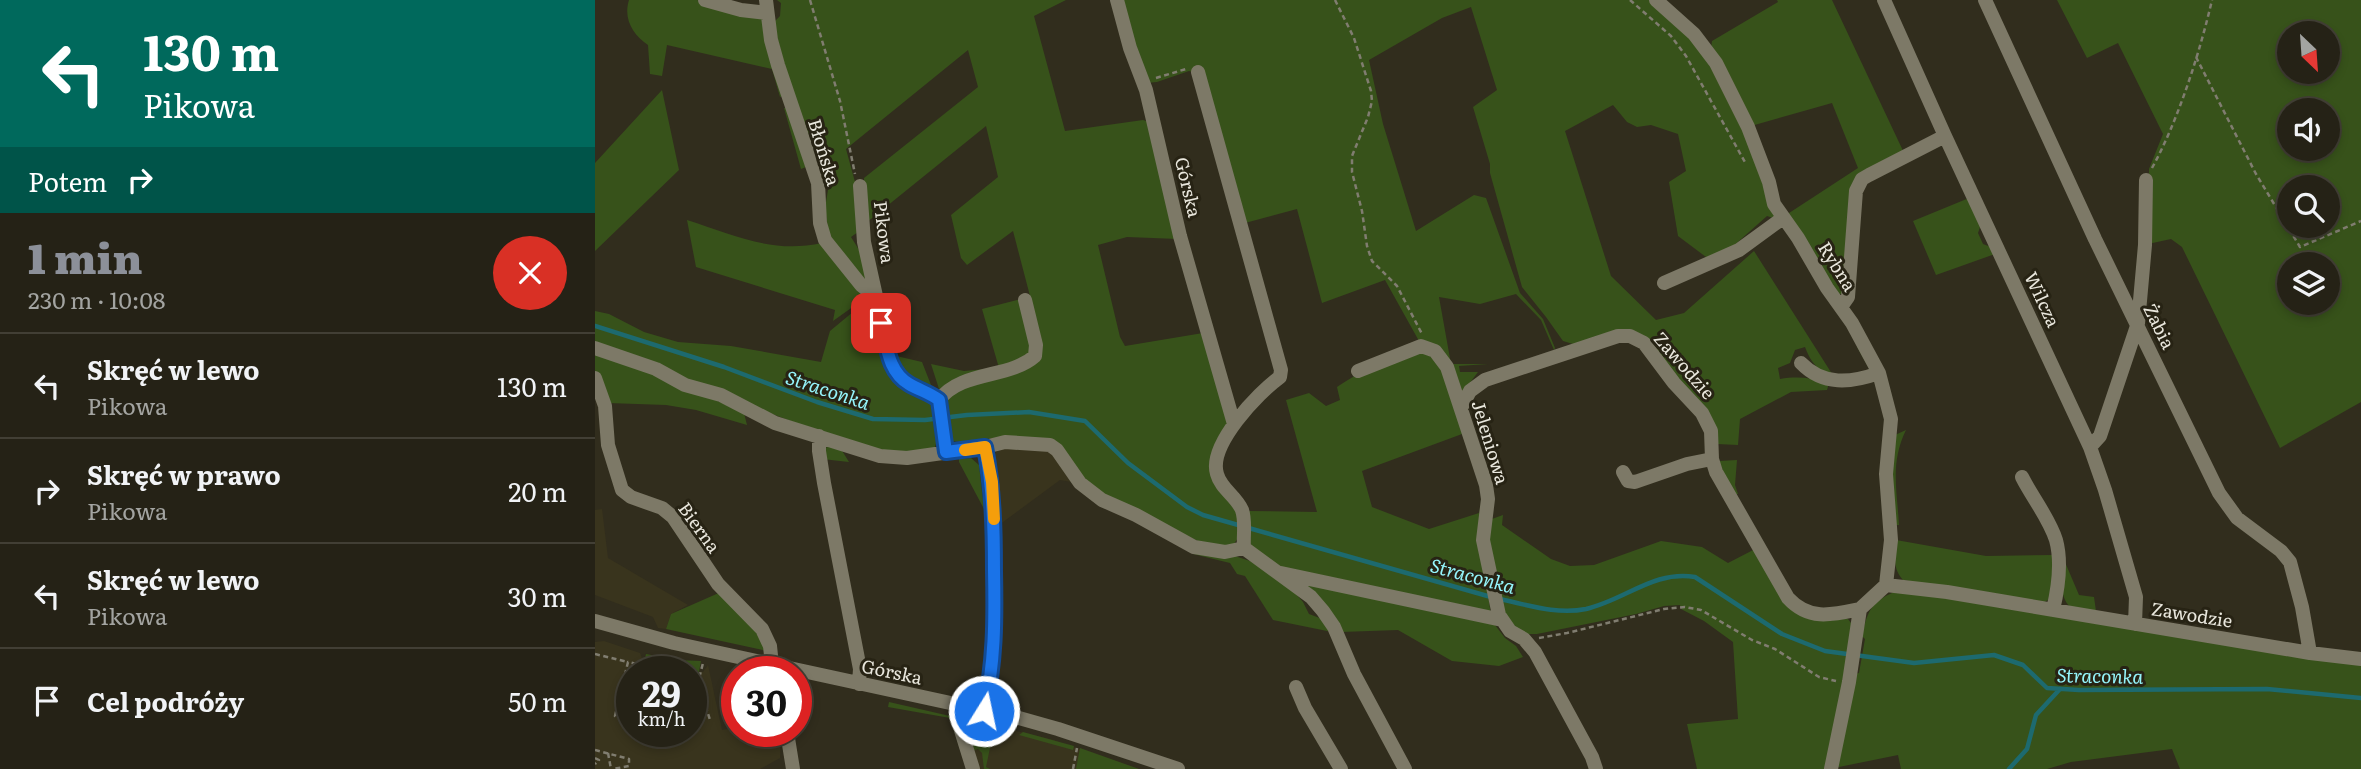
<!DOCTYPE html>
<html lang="pl">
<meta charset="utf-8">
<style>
:root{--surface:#252216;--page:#312f23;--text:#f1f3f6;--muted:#a3a4a1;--line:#423f35;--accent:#8c9099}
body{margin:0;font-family:Literata,serif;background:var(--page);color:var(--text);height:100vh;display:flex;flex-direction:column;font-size:26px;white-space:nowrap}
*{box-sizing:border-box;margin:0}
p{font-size:23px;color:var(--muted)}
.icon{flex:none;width:38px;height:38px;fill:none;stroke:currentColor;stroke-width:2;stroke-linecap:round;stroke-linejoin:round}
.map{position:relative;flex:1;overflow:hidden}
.details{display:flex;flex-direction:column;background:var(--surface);width:595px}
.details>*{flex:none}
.top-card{background:#00695c;color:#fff;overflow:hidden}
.needle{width:46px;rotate:155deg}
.buttons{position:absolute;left:1682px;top:21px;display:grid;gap:14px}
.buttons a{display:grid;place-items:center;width:63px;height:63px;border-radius:50%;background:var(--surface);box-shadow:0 4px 10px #0003,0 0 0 2px var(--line);font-size:35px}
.speed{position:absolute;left:21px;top:656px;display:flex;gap:14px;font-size:35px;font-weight:700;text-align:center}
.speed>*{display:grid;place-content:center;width:91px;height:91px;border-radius:50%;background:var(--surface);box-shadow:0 4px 10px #0003,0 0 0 2px var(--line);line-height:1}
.speed small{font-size:18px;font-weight:400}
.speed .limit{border:10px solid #d22;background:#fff;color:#111}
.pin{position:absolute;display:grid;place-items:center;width:60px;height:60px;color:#fff;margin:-30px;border-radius:14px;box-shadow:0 4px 10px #0006}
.me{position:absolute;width:77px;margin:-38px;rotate:10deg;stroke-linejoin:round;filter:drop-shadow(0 0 5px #0008)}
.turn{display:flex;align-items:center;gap:24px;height:147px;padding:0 28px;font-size:32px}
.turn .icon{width:91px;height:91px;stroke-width:2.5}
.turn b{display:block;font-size:49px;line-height:60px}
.then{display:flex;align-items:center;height:66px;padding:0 28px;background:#0003;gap:14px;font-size:26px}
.round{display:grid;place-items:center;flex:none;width:74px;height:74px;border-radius:37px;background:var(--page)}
.overview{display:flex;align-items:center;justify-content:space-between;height:119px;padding:0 28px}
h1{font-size:42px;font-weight:800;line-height:52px;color:var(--accent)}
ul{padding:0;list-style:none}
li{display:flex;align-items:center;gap:21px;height:105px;padding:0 28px;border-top:2px solid var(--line)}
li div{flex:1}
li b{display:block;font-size:26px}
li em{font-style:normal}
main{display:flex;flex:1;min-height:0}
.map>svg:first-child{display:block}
.built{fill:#39341d;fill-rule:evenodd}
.green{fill:#37521a;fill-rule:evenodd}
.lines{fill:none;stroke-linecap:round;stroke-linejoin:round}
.stream{stroke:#1d6a6f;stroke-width:4.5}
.path{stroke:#807d70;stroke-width:2.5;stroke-dasharray:5 3.5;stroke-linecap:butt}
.minor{stroke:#7d7967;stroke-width:14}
.route-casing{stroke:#114b97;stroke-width:18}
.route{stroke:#1a73e8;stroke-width:12}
.slow{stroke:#f59e0b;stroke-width:12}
.labels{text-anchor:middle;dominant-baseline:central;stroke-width:6;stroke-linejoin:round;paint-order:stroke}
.street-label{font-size:18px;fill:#e9e7dd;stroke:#272314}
.water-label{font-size:19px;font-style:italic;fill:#95f4fa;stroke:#272314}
</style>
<main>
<section class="details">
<div class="top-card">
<div class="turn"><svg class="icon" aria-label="left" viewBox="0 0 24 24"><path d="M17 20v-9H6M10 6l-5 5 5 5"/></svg><div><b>130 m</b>Pikowa</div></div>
<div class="then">Potem<svg class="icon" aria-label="right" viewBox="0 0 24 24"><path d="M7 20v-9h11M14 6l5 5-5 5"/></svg></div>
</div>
<div class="overview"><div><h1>1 min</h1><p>230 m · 10:08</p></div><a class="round" style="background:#d93025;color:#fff"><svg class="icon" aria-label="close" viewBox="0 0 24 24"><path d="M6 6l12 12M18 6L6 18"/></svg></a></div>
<ul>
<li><svg class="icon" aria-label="left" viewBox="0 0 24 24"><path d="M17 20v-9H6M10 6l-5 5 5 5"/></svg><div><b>Skręć w lewo</b><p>Pikowa</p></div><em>130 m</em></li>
<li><svg class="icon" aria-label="right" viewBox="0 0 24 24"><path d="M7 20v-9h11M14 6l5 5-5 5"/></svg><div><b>Skręć w prawo</b><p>Pikowa</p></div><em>20 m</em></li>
<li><svg class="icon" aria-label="left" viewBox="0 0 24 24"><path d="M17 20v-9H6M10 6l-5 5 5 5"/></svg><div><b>Skręć w lewo</b><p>Pikowa</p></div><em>30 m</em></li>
<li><svg class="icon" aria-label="arrive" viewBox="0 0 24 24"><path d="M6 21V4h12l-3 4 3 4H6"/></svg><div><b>Cel podróży</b></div><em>50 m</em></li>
</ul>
</section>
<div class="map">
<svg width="1766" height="769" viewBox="0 0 1766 769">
<rect width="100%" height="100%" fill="#312d1d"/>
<path class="built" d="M411 447 452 448 482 483 465 480 404 525 399 455 403 450Z
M7 509 13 558 93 605 76 614 71 629 63 628 58 617 0 595V510Z
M9 641 45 653 49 663 108 672 113 665 127 730 142 727V732H186L185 758 165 769H0V642ZM37 672H96V732H37Z
M388 723 455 739 544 769H382L374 740 387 739 389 734Z"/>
<path class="green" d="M34 0H102L167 17 188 96 185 97 177 69 72 45 67 76 55 74 53 45C38 35 28 19 34 0Z
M182 0H471L439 16 470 131 548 120 557 123 583 239 532 237 503 245 525 337 530 346 608 333 633 425 615 466C615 496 663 513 639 544L618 548 499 492 464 448 409 437 366 442 356 441 354 436 351 402 360 391 441 360 435 296 418 231 372 265 366 258 356 215 403 177 391 126 271 223 269 178 383 87 373 50 251 149 260 182 263 232 256 237 266 253 275 285 235 242 230 208 234 184 231 170 219 157 208 130 178 23 185 16 186 3Z
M525 0H1056L1109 50 1118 64 1149 127 1167 174 1173 198 1182 216 1178 218 1172 216 1135 249 1111 257 1083 236 1074 182 1091 171 1083 134 1056 125 1042 127 1032 122 1018 105 970 131 1016 276 1061 320 1089 313 1159 251 1239 377 1276 372 1262 347H1264L1278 371 1276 373C1246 382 1222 380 1210 347L1200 350 1195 363 1183 368 1185 379C1203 376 1217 378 1234 383L1232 390 1196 392 1145 419 1143 445 1122 444 1118 426 1108 409 1081 380 1056 346 1045 336 1029 331 978 344 968 341 951 317 927 287 895 173V164L878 107 902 90 876 7 847 18 774 60 788 124 821 231 879 195 891 198 925 293 948 319 960 348 959 350 946 320 921 294 885 304 844 297 856 364H893L864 366 865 372H883L865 396C853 375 855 344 824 341L790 280 727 303 702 209 650 223 606 69 601 66 597 72 594 71 562 82 551 83 532 29Z
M1182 0H1237L1310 155 1270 174 1247 294H1242L1191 215 1263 168 1237 103 1156 126 1116 48 1117 41 1183 2Z
M1462 0H1766V402L1685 448 1587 247 1576 239 1553 244 1554 169 1568 134 1523 43 1492 58ZM1694 33H1732V72H1694ZM1694 110H1732V149H1694ZM1694 187H1732V226H1694ZM1694 264H1732V303H1694Z
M67 90 84 170 0 251V163Z
M189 108H191L211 167 206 169Z
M1374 198 1386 224 1383 233 1388 244 1396 247 1400 254 1341 275 1318 221Z
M92 220C139 235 177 254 227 243L273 296 238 321 240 310 101 267Z
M426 299 439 353 404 368 387 309Z
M274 301 279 302 292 359 337 404C342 417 346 438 338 451L300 455 227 433 0 346V311L14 314 49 332 83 342 136 346 226 362 235 331 270 302Z
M0 350 105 393 149 413 152 425 101 410 71 405 13 403 0 371Z
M827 350 841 356 849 370 881 468H879L867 434 767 471 777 507 834 529 884 513 888 496 882 479 884 478 890 496 885 537 896 616 687 568C655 551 651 547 653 511L722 512 691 400 714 393 731 406 745 400 742 387C766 371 798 355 827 350Z
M297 355 327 362 338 390 309 377Z
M336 364 369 371 391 369 344 389Z
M1311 430C1295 463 1302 489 1304 525H1299L1296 473 1300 435Z
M234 446 246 449 254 462 227 459 229 449Z
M376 458 384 465 389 509 364 462V459Z
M1142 460 1140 485 1143 494H1139L1130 477 1124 461Z
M908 515 907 525 956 559 975 566 999 565 1066 541 1107 547 1133 563 1162 548 1190 599 1253 619 1256 623V631L1233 769H1102L1092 724 1143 719 1138 642 1109 621 1086 609 1085 605 1069 606 1041 614 942 634H928L909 619 893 557 894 520Z
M1301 540 1391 556 1459 555V588L1453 600 1447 603 1308 580C1297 568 1300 555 1301 540Z
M598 554 640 556 655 561 694 586 708 602 714 614 730 620 737 632 678 620 650 576 642 574 635 563Z
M1467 555 1484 595 1499 597 1501 611C1496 611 1488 612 1483 611 1461 605 1467 572 1467 555Z
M701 578 900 625 910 638 921 646 928 657 904 666 857 661 803 630 746 632Z
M126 592 156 622 172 651 71 629 76 614Z
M1299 592H1327L1766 664V769H1585L1577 749 1476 762 1452 769H1306L1303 755 1239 768 1260 674 1264 673 1270 639 1267 636C1272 612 1276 602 1299 592Z
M51 654 72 658 71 663 80 664 82 660 106 661 103 677 96 675V672H85L49 663Z
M294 702 355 716 371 768 355 718 293 707Z
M388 723 412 728 414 731 399 729 391 767 395 769H389L387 753 383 749 377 751 374 740 387 739 389 734Z
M428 732 479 746 478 750 424 735Z
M485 748 544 769H481Z"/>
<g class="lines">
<path class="stream" d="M0 326 129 367 222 402 278 419 330 420 372 415 434 412 490 421 533 463 592 507 608 515 896 597
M905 599C933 605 962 615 991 609 1030 600 1059 570 1100 577L1187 634 1230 651 1319 663 1399 655 1428 665 1452 688 1484 690 1672 689 1766 698
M1414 769 1432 749 1441 715 1465 689"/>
<path class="path" d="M215 0 245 101 260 174
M740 0 759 38 776 91 777 101 773 117 757 156V172L767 211 772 246 777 261 802 286 827 334
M1035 0 1076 36 1091 56 1151 164
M1601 57 1661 174 1705 247 1766 221
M561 78 591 69
M1557 168C1583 121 1605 52 1617 0
M944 638 972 633 1069 609 1090 607 1106 610 1157 640 1180 649 1224 677 1241 681
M0 654 33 662
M66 669 68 656
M96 677 104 679
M132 693 141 692 140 669
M98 705 109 701 115 720
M96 710 108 663
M37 719 20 716 33 662 77 672
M0 750 34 759V766L18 769
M13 753 16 769
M0 758 4 760 0 764
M478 769 482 748"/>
<path class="minor" d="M110 0 146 10 172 13
M171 0 176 40 183 65 223 183 225 223 230 240 266 285 281 297
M522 0 535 48 551 90 585 236 639 424
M1061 0 1099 34 1121 63 1153 127 1174 182 1179 204 1203 238 1232 288 1257 323 1284 373 1296 419 1291 474 1296 540 1291 585
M1289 0 1350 136 1495 447 1510 490 1541 597 1540 624
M1390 0 1500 239 1624 493 1642 518 1686 551 1695 562 1707 607 1715 653
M603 72 686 370 685 377C663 393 613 445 622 474 626 489 641 496 647 510 651 521 648 536 649 548
M265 186 269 242 295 359C303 384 325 386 344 400L351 452
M1069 283 1144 250 1188 218
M1246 307 1253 297 1261 191 1267 179 1274 175 1350 136
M0 348 61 369 90 385 126 395 180 423 285 456 312 458 390 447 397 482 399 515 400 636 389 711
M1206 363C1228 386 1256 383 1284 373
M763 371 826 346 840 351 852 367 891 485 893 499 888 540 904 615 915 631 929 639 940 652 997 757 1001 769
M0 378 10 406 13 445 27 490 36 497 67 508 78 517 123 584 167 629 175 646 177 665
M344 400C367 370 414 379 440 356L441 345 430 300
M866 408 875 391 890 380 1023 336H1035L1049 343 1079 383 1107 413 1116 431 1117 459 1121 472 1193 598C1214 621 1237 615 1265 609
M224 436V451L229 483 265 669 264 684
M390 447 410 442 455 445 462 450 485 483 507 500 541 515 599 547 630 552 649 548
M1495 447 1505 436 1543 323 1550 245 1551 180
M1028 472 1033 481 1040 482 1092 464 1117 459
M1427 477C1437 497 1454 518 1461 540 1467 562 1463 589 1458 610
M649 548 716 597 728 611 739 627 759 674 810 769
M686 573 907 620
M0 621 79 643 424 718 463 729 583 769
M701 687 710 708 746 769
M366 706 364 724 378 769
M192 732 198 769
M1236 769 1254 682 1265 609 1291 585 1352 592 1715 653 1766 659"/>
</g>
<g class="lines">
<defs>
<path id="route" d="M286 323C292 344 292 371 314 384 324 390 335 393 344 400L351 452 390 447C398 489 399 529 399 571 400 620 400 663 389 711"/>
</defs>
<use href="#route" class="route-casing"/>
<use href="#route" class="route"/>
<path class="slow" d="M370 450 390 447 397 482 399 519"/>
</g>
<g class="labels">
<g class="street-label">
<text transform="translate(230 152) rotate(73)">Błońska</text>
<text transform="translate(594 187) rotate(77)">Górska</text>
<text transform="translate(290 232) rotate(83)">Pikowa</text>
<text transform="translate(1243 266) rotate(58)">Rybna</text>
<text transform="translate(1448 299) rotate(65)">Wilcza</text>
<text transform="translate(1565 326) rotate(64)">Żabia</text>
<text transform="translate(1090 365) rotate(49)">Zawodzie</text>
<text transform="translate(896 442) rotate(73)">Jeleniowa</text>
<text transform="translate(105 527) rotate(54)">Bierna</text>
<text transform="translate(1597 614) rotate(9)">Zawodzie</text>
<text transform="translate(297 671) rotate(12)">Górska</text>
</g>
<g class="water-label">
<text transform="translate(233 389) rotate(18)">Straconka</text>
<text transform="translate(878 575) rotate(15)">Straconka</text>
<text transform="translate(1505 675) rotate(1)">Straconka</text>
</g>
</g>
</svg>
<div class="buttons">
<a><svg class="needle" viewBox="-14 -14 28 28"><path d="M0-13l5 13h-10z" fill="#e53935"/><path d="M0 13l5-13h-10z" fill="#a3a4a1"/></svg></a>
<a><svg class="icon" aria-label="sound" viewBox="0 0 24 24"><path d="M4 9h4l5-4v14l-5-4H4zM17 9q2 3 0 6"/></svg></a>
<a><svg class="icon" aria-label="search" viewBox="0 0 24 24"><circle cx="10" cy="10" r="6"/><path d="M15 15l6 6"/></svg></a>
<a><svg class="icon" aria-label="layers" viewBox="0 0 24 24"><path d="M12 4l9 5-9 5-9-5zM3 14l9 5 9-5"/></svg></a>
</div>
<div class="speed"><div>29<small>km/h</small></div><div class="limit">30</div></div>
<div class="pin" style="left:286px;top:323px;background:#d93025"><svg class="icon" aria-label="arrive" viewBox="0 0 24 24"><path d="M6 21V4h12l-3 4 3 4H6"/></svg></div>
<svg class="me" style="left:389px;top:711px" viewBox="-20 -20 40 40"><circle r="17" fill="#1a73e8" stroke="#fff" stroke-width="3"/><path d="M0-11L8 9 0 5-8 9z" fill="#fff"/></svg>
</div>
</main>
